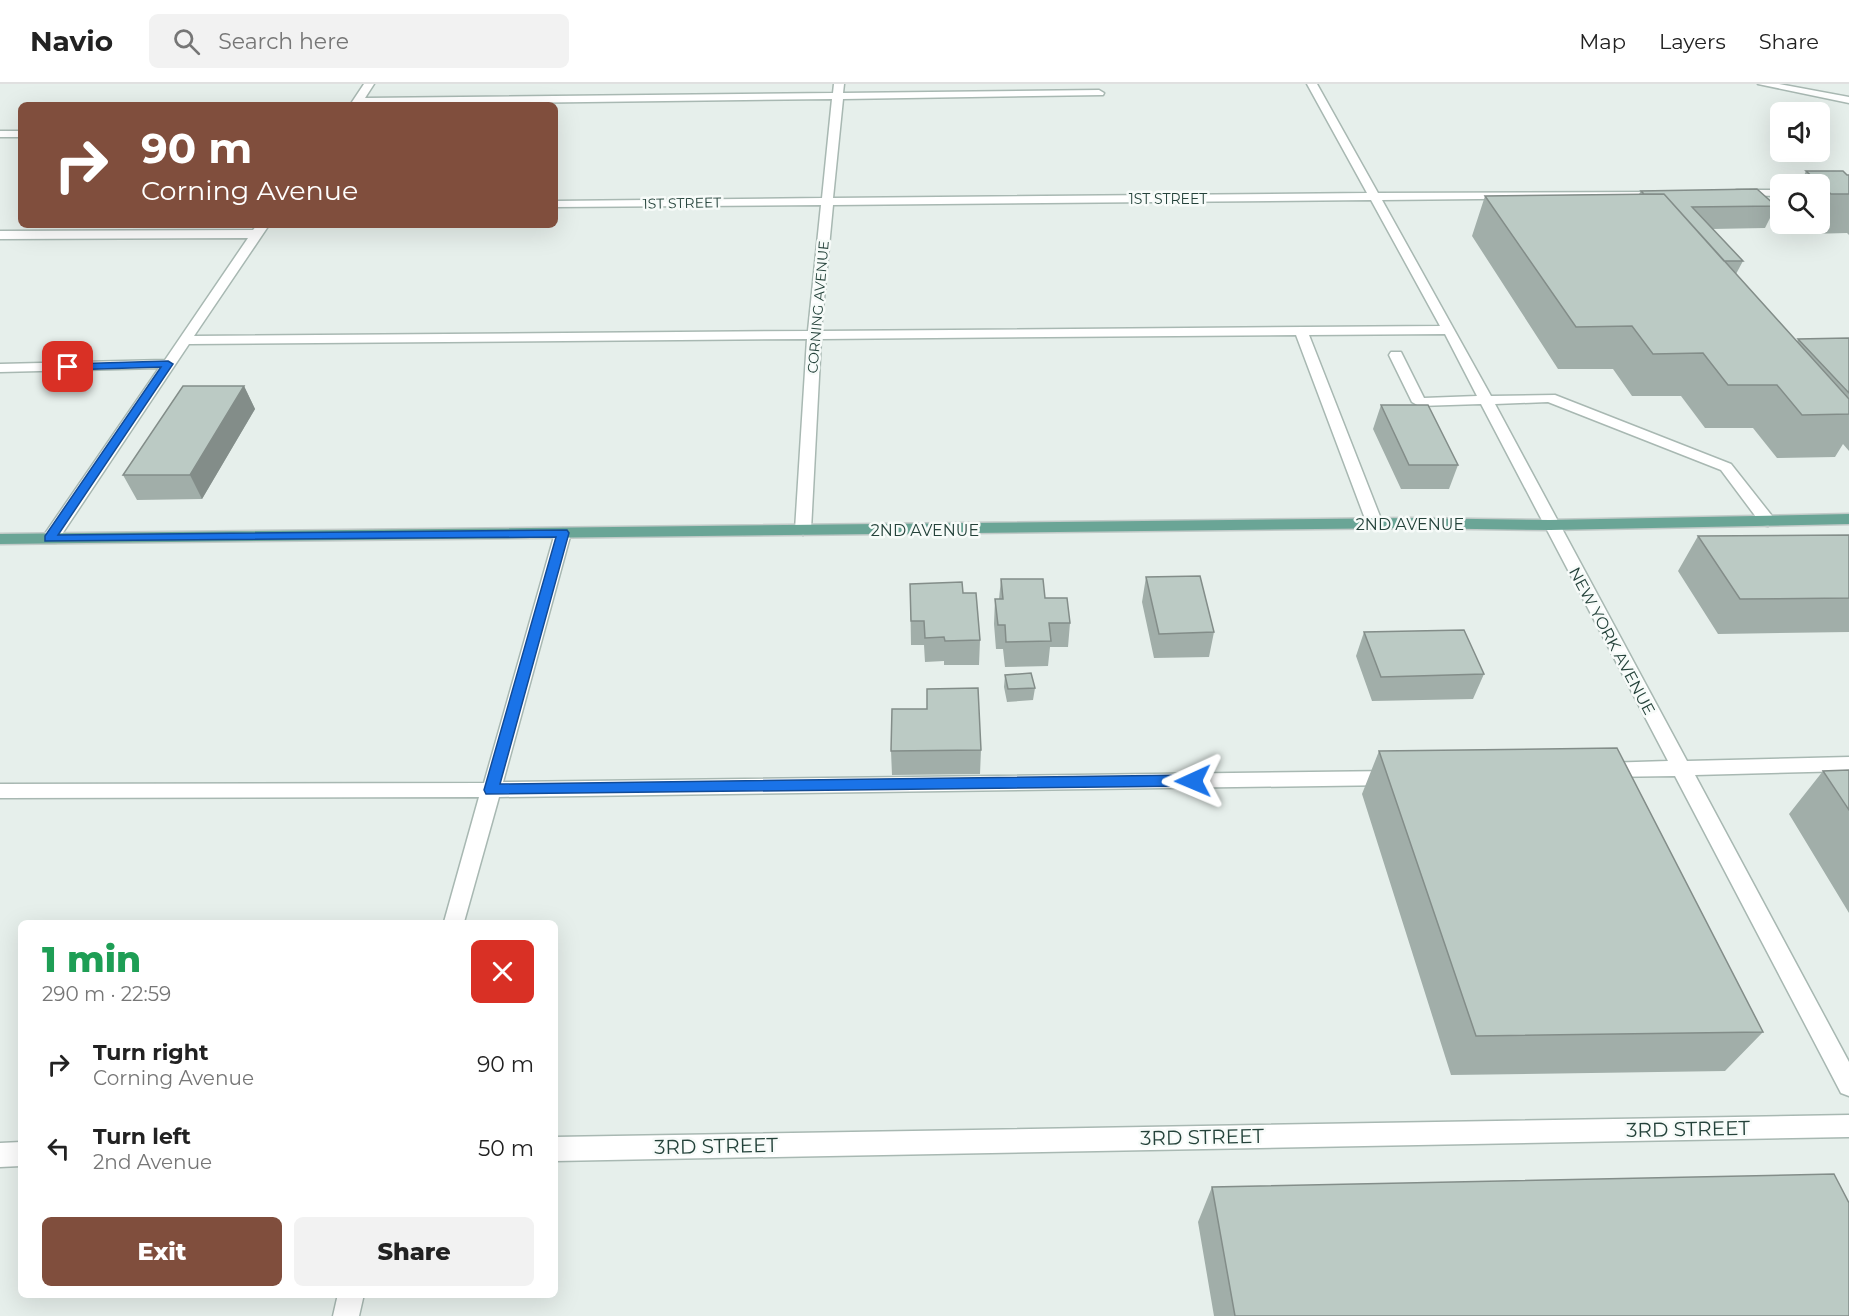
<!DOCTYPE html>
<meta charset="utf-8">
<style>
:root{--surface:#fff;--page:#f2f2f2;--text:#222;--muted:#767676;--line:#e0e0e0;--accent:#804e3d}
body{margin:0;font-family:Montserrat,sans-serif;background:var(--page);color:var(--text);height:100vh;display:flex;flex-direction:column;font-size:22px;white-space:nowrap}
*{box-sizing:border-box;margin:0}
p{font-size:20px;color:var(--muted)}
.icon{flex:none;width:33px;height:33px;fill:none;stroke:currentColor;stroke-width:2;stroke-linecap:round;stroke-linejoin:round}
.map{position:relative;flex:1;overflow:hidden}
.sheet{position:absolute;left:18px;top:836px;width:540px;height:378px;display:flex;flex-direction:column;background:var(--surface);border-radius:9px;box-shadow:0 6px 24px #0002}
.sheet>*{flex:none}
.guide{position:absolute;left:18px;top:18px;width:540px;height:126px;border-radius:9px;box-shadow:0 6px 24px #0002;background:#804e3d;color:#fff;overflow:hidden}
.fabs{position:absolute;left:1770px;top:18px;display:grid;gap:12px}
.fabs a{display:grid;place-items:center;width:60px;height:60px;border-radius:9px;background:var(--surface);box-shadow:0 6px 24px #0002;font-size:30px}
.pin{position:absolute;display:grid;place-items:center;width:51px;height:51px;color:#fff;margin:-26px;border-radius:12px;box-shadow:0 3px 9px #0006}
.me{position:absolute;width:66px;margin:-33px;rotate:269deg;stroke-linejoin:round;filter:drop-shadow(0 0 4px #0008)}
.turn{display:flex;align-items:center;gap:21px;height:126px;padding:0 24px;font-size:27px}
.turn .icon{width:78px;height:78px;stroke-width:2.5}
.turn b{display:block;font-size:42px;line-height:51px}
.round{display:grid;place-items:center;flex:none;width:63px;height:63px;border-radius:9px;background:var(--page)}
.head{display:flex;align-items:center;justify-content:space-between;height:102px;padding:0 24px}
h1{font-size:36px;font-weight:800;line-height:45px;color:#1e9e55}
.action{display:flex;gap:12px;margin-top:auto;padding:12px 24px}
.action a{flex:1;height:69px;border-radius:9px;background:var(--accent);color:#fff;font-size:24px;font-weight:800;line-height:69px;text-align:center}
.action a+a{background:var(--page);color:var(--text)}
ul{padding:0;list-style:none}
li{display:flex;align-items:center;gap:18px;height:84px;padding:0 24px}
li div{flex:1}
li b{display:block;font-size:22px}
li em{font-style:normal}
header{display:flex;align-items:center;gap:36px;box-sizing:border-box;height:84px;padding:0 30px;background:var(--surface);border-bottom:2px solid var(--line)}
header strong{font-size:28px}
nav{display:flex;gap:33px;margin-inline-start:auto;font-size:21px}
.search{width:420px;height:54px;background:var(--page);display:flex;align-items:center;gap:15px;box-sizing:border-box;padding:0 21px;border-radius:9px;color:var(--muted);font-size:22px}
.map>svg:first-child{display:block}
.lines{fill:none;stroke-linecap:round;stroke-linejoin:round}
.minor-casing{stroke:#a8b8b2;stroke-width:3}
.major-casing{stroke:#c2cac8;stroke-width:3}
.minor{fill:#fff;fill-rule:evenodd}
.major{fill:#6aa596;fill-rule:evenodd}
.wall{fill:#a1aea9}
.shaded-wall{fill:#838d89}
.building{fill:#bbcac4;stroke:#838d89;stroke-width:1.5}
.route{fill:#1a73e8;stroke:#114b97;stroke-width:1.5}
.labels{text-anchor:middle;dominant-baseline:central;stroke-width:5;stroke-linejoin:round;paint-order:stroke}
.far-street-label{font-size:14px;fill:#24423a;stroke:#f7fbf9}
.street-label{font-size:16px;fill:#24423a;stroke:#f7fbf9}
.near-street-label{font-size:20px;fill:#24423a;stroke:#f7fbf9}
</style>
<header>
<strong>Navio</strong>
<div class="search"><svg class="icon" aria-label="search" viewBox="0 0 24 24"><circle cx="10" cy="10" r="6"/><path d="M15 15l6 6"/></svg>Search here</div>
<nav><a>Map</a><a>Layers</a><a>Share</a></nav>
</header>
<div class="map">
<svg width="1849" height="1232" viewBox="0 0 1849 1232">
<rect width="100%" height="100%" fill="#e6efeb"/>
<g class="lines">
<defs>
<path id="minor" d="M364 0H374L365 14 833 9 834 0H844L843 9 1099 6 1104 9 1103 11 843 15 833 114 1367 109 1307 0H1317L1378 109 1666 108V112L1662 113 1382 116 1491 312 1555 311 1731 380 1776 437 1768 442 1762 441 1721 386 1548 318 1495 320 1687 677 1849 673V687L1695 691 1849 978V1012L1841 1009 1675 692 1604 693 1597 691 1595 686 1597 681 1604 679 1668 677 1481 320 1419 322 1412 318 1389 271 1391 268H1401L1424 314 1477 312 1445 250 1309 251 1383 440 1375 445 1367 440 1296 251 821 255 811 446 803 451 795 446 807 255 189 260 56 459H44L42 455 44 451 159 284 0 288V280L165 276 248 154 0 155V147L253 146 257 141H269L194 252 808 247 821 121 555 123V117L822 114 832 15 350 21ZM1371 116 1440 242 821 247 833 121Z
M1758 0H1779L1849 13V19Z
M0 47H21V53H0Z
M1737 106H1780V112L1733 111V107Z
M563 444 571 449 503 698 1393 687 1400 689 1403 694 1400 699 1393 701 499 713 464 838H444L479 713 0 714V700L484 699 555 449Z
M1849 1031V1053L555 1077V1053Z
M21 1058V1082L0 1083V1059Z
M338 1210H364L359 1232H333Z"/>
<path id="major" d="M1849 430V440L1550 446 1409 444 0 460V450L1409 434 1550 436Z"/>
</defs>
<use href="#minor" class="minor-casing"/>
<use href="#major" class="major-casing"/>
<use href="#minor" class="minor"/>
<use href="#major" class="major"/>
</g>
<path class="wall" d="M1806 87 1849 91V151L1847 149 1809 150 1799 140H1820V100H1800Z
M1641 107 1776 122 1765 144 1712 145 1743 177 1736 190 1797 258 1798 255 1849 254V367L1843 360 1835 373 1777 374 1753 344H1705L1681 312H1632L1613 285H1558L1472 152 1485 112 1639 110Z
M244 302 255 325 202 415 137 416 123 391Z
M1381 321 1458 381 1449 405H1401L1373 345Z
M1849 451V548L1718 550 1678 487 1698 452Z
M1146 493 1214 548 1209 573 1154 574 1142 518Z
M1001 495 1045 514 1070 539 1068 563H1050L1048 582 1005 583 1003 565H996L994 540 995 515H999Z
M910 500 963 509 980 556 979 581H944V577L925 578 924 561H911Z
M1364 548 1484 590 1473 615 1372 617 1356 572Z
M1005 591 1035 604 1033 616 1007 618 1004 603Z
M927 605 981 666 980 690 892 691 891 667 927 625Z
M1379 667 1763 948 1725 987 1451 991 1362 710Z
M1849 686V829L1789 730 1823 687Z
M1212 1103 1849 1232H1214L1198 1138Z"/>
<path class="shaded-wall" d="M244 302 255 325 202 415 190 391Z"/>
<path class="building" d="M1806 87H1843L1847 91H1849V110H1831Z
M1757 105 1776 122 1692 123 1743 177H1724L1664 110H1644L1641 107Z
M1664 110 1849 315V330L1802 331 1777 301H1728L1703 269 1653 270 1632 242 1576 243 1485 112Z
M1849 254V309L1798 255Z
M183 302H244L190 391H123Z
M1381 321H1428L1458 381H1409Z
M1849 451V514L1740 515 1698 452Z
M1200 492 1214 548 1159 550 1146 493Z
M1001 495H1043L1045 514H1067L1070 539H1049L1051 557 1006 558 1005 541H998L995 515H1003Z
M962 498 963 509H976L980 556 945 557 944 553 925 554 924 537H911L910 500Z
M1464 546 1484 590 1381 593 1364 548Z
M1031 589 1035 604 1008 605 1005 591Z
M978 604 981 666 891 667 892 625H927V605Z
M1617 664 1763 948 1476 952 1379 667Z
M1849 686V726L1823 687Z
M1834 1090 1849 1119V1232H1235L1212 1103Z"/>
<path class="route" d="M168 277 173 280 58 451 567 446 569 449 500 700 1193 691 1200 697 1193 702 486 710 484 706 556 453 45 457V452L161 283 68 286 62 283 68 280Z"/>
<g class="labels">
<g class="far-street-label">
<text x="1168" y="115">1ST STREET</text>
<text transform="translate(682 119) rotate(-1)">1ST STREET</text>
<text transform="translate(818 223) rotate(-85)">CORNING AVENUE</text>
</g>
<g class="street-label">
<text x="1410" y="440">2ND AVENUE</text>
<text x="925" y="446">2ND AVENUE</text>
<text transform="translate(1612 557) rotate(62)">NEW YORK AVENUE</text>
</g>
<g class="near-street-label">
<text transform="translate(1688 1045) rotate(-1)">3RD STREET</text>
<text transform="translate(1202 1053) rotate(-1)">3RD STREET</text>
<text transform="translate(716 1062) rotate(-1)">3RD STREET</text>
</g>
</g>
</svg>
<div class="fabs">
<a><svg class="icon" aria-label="sound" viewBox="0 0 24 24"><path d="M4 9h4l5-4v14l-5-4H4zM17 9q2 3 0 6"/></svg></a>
<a><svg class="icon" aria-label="search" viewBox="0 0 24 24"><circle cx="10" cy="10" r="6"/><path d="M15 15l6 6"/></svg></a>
</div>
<div class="pin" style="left:68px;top:283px;background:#d93025"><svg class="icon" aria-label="arrive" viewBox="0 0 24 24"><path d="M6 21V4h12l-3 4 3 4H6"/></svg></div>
<svg class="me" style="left:1193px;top:697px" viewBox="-20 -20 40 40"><path d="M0-17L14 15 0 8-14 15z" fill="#1a73e8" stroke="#fff" stroke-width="4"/></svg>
<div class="guide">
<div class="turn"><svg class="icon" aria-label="right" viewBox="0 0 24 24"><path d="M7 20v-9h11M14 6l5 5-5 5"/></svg><div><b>90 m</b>Corning Avenue</div></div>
</div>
<section class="sheet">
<div class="head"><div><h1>1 min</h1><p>290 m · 22:59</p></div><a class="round" style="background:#d93025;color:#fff"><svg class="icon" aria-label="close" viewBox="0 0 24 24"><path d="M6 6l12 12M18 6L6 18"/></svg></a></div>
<ul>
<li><svg class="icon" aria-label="right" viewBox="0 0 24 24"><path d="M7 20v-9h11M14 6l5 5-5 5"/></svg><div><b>Turn right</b><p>Corning Avenue</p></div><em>90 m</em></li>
<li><svg class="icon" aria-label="left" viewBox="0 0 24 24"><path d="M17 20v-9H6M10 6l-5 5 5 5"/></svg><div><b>Turn left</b><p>2nd Avenue</p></div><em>50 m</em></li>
</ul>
<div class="action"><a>Exit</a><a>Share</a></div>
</section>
</div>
